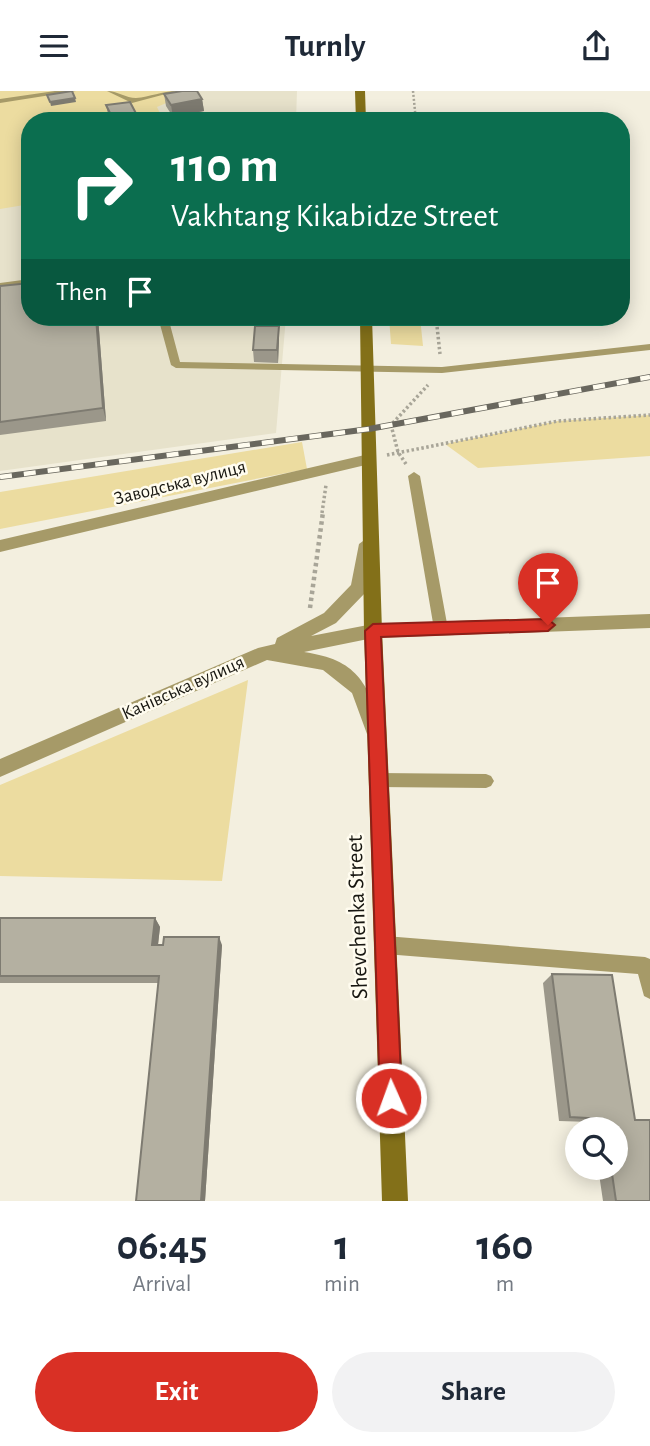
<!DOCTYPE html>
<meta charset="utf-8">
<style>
:root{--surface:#fff;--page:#f2f2f3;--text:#1f2937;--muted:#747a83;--accent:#d93025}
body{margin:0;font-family:"Alegreya Sans",sans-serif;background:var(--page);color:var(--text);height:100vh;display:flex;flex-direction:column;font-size:26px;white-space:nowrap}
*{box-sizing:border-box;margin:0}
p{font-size:23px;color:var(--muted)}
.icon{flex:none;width:38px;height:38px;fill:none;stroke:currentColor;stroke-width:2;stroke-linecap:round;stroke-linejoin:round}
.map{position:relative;height:1110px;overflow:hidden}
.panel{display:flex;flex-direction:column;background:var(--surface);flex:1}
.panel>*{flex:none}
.banner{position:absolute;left:21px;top:21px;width:609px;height:214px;border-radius:28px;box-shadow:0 4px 18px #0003;background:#0b6e4f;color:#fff;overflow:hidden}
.fabs{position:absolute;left:565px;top:1026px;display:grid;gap:14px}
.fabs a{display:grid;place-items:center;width:63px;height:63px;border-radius:50%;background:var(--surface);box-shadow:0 4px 18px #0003;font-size:35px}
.pin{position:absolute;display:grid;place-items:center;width:60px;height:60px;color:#fff;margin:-72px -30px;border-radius:50% 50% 50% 0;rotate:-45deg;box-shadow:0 0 7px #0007}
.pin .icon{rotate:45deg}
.me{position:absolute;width:77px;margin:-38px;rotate:358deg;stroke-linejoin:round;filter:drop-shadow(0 0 5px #0008)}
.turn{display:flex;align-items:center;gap:24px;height:147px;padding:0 35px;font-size:32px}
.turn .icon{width:91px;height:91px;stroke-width:2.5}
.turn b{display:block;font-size:49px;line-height:60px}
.then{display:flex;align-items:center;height:66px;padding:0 35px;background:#0003;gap:14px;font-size:26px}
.eta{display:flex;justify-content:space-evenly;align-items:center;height:119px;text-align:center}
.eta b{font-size:42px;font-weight:700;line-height:49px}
.cta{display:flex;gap:14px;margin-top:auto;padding:14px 35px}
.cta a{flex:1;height:80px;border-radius:42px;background:var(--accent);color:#fff;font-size:28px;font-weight:700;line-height:80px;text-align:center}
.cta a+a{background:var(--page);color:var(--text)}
header{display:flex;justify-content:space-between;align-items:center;height:91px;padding:0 35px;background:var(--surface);font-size:32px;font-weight:700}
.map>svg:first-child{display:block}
.built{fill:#e7e2cb}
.green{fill:#ecdca0}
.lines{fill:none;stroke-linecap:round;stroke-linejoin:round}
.path-far2{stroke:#a8a598;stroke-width:2.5;stroke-dasharray:2 2;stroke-linecap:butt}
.path-far1{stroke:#a8a598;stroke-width:3.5;stroke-dasharray:2.5 2.5;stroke-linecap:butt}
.path{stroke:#a8a598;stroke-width:4.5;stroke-dasharray:3.5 3.5;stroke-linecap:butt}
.service{fill:#a69a68;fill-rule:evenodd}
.minor{fill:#a69a68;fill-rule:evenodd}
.secondary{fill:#837019;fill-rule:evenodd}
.rail-casing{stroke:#69675e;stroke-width:6}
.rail{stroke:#fffcef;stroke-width:4.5;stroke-dasharray:12;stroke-linecap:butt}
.wall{fill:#9b978a}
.shaded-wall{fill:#7e7b71}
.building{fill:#b4b0a1;stroke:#7e7b71;stroke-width:2}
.route{fill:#d93025;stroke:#8d1f18;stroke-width:2}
.labels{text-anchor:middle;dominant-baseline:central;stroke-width:5;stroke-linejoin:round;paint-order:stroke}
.street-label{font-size:19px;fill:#181711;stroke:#fffcef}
.near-street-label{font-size:23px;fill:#181711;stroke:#fffcef}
</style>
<header><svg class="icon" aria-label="menu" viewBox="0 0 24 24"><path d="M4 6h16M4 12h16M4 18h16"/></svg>Turnly<svg class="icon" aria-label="share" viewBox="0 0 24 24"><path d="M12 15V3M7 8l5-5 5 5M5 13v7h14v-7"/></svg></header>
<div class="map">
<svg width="650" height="1110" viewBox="0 0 650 1110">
<rect width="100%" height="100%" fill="#f3efdf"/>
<path class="built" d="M195 0H297L296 30H164L156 16Z
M30 112V226H286L276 342 0 380V117Z"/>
<path class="green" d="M0 0H195L157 16 164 30H30V113L0 118Z
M389 226H420L423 255 391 253Z
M650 324V365L478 377 445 353 558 330Z
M302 351 307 378 0 438V401Z
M248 589 222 790 0 785V694Z"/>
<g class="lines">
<path class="path-far2" d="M413 0 416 30"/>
<path class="path-far1" d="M436 226 440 263
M387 364 558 330 650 324
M406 373 398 361 391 334 428 294
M322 422 326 394"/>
<path class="path" d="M310 517 323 421"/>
<path class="service" d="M55 0H76L0 12V8Z
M107 0C117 0 126 7 136 7 150 6 162 0 177 0L132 12Z
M30 188V194L0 198V192Z
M158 226H168L180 271 442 276 650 253V259L442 282 176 277 171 274Z
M414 381 420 385 448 538 446 542H436L434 538 408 385Z
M378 682 486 683 491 685 494 690 491 695 486 697 378 696 373 694 370 689 373 684Z
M385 845 645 866 650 868V908L644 905 638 883 385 863 379 860 376 854 379 848Z"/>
<path class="minor" d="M369 363 376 368 374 372 0 461V449Z
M367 447 375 453 365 502 336 532 311 545 373 533 650 523V537L373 547 304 561C358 569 366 591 383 637L381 643 374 645 367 643 352 602 323 579 267 569 0 686V668L258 557 275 553 277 547 324 522 351 494 359 453Z"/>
<path class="secondary" d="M355 0H365L366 30H356Z
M360 226H372L382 540 408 1110H382L364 540Z"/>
<defs>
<path id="rail" d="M0 386 369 338 650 286"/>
</defs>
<use href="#rail" class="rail-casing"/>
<use href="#rail" class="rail"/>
</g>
<path class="wall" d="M164 3 202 8 204 20 173 26 166 15Z
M106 14 140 30H111L108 23Z
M0 195 98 226 106 330 0 344Z
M279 235V248L278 272 254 271 253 259Z
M0 827H155L160 836 158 854H222L205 1110H136L158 892H0Z
M552 883 635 1029 650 1110H603L598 1076H616V1038H593L592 1031 559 1030 543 892Z"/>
<path class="shaded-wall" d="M75 7 76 11 51 15 50 11Z
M202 8 204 20 173 26 171 14Z
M96 226H98L106 330 103 317Z
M279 235V248L278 272 277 259Z
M155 827 160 836 157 862 152 854Z
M219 846 222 854 205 1110H201Z"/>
<path class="building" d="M72 0 75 7 50 11 47 4Z
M182 0H197L202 8 171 14 164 3Z
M130 11 140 30H114L106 14Z
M30 192V226H96L103 317 0 331V195Z
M255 235H279L277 259H253Z
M0 827H155L152 854H163L164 846H219L201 1110H136L159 885H0Z
M552 883 612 884 635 1029H650V1110H616L611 1076H616V1038H605L604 1028 570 1026Z"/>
<path class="route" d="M548 528 555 534 548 540 381 546 402 1007 399 1015 391 1018 383 1015 380 1007 365 540 373 533Z"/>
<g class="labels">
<g class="street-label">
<text transform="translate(180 392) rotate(-14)">Заводська вулиця</text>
<text transform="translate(183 597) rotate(-24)">Канівська вулиця</text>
</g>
<g class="near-street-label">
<text transform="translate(358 826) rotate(-92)">Shevchenka Street</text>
</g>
</g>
</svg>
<div class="fabs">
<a><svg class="icon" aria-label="search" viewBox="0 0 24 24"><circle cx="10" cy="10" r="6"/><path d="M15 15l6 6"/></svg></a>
</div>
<div class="pin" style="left:548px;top:534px;background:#d93025"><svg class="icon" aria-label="arrive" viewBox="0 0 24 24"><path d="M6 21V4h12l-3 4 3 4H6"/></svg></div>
<svg class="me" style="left:391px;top:1007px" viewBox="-20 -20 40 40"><circle r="17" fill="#d93025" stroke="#fff" stroke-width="3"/><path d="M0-11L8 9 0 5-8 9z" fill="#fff"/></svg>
<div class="banner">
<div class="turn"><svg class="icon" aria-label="right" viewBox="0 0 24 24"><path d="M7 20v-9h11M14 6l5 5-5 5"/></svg><div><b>110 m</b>Vakhtang Kikabidze Street</div></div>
<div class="then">Then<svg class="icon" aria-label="arrive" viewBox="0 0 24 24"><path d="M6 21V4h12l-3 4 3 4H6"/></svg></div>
</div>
</div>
<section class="panel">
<div class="eta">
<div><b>06:45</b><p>Arrival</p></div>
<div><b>1</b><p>min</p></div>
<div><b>160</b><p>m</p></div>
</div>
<div class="cta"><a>Exit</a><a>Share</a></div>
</section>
